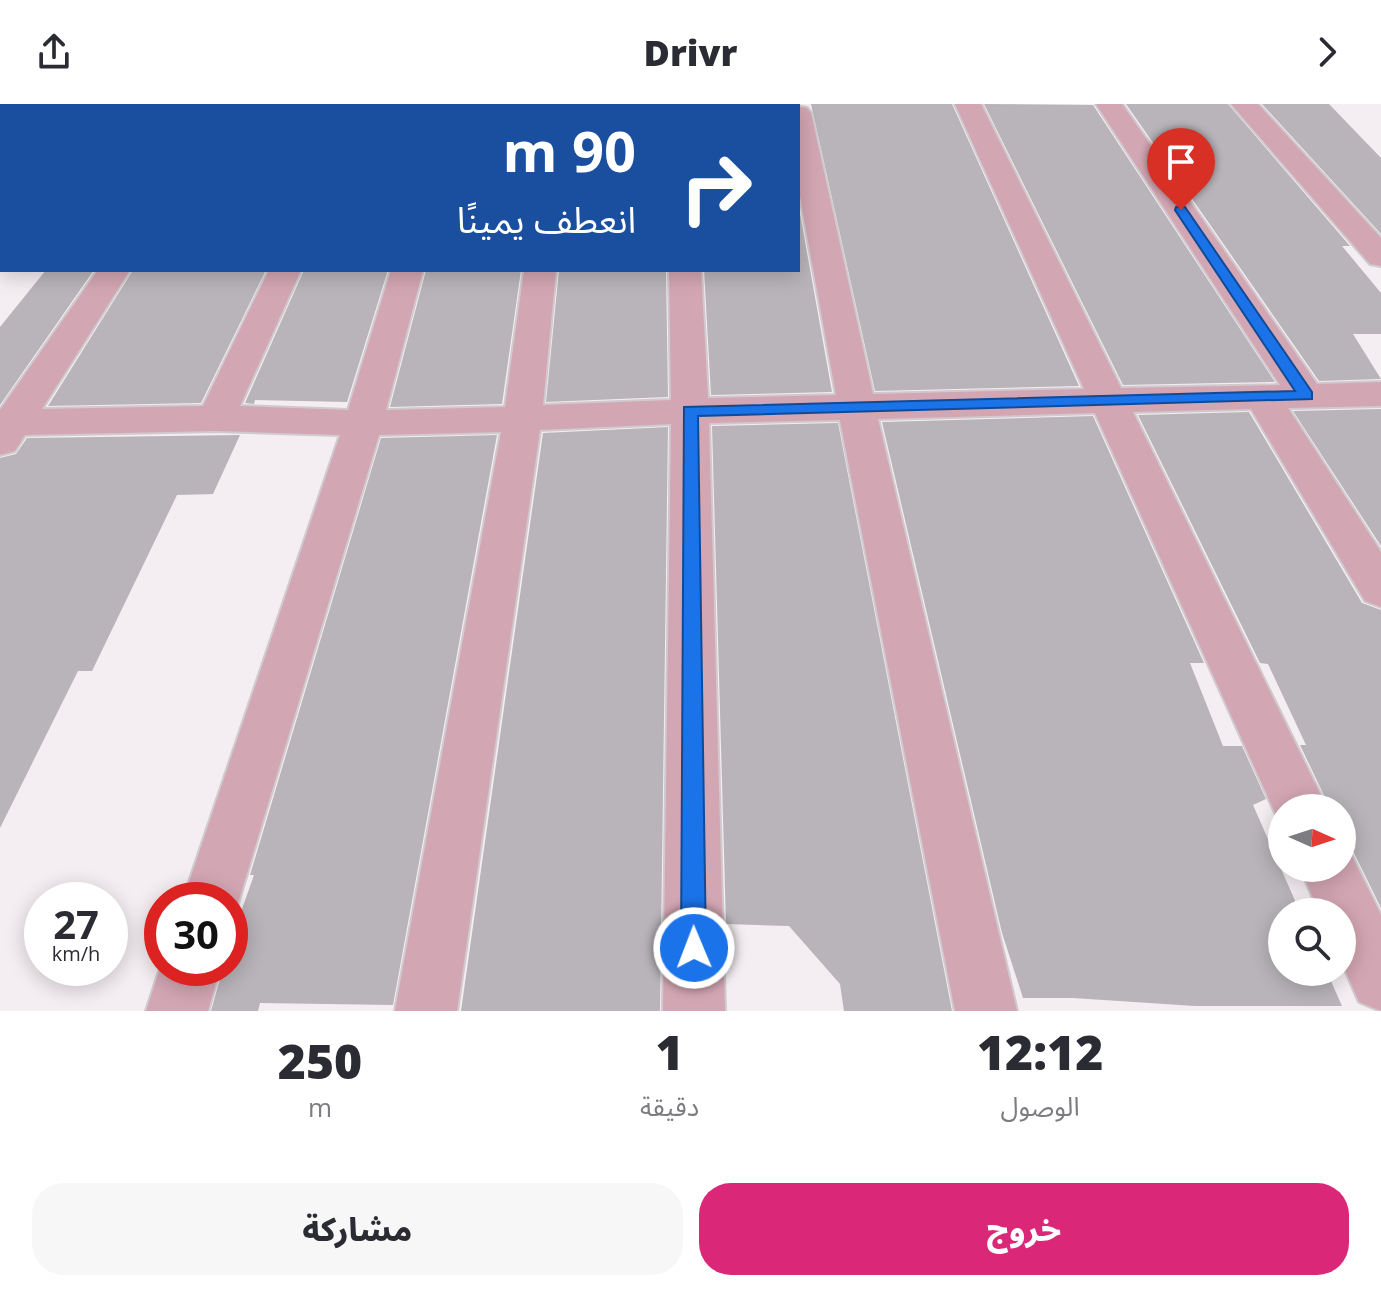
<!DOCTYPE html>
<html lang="ar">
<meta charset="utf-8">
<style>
:root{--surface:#fff;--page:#f7f7f7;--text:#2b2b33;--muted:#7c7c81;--accent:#db2777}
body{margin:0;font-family:"Open Sans","Noto Sans Arabic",sans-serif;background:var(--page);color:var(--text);direction:rtl;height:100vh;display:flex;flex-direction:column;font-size:30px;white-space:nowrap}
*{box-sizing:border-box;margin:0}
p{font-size:26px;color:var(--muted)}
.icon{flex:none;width:44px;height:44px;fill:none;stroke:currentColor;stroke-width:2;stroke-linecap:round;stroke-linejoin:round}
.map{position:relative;height:907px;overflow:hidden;direction:ltr}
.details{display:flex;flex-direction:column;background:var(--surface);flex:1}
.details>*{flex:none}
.guide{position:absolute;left:0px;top:0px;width:800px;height:168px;box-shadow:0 4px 20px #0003;direction:rtl;background:#1a4fa0;color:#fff;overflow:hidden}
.needle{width:52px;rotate:93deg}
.buttons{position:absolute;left:1268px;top:690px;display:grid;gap:16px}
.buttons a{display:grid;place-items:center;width:88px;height:88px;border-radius:50%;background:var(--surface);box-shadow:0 4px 20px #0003;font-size:40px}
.speed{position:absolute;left:24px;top:778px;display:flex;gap:16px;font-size:40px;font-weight:700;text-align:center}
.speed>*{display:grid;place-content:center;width:104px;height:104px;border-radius:50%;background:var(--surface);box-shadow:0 4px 20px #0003;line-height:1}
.speed small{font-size:20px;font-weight:400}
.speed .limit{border:12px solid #d22;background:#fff;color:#111}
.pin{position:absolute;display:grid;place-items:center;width:68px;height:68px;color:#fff;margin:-82px -34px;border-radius:50% 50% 50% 0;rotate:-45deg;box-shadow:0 0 8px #0007}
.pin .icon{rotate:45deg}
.me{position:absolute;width:88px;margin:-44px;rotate:359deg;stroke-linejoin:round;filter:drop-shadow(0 0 6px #0008)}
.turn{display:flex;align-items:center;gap:28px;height:168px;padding:0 32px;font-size:36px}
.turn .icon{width:104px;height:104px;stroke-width:2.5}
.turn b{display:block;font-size:56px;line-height:68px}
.eta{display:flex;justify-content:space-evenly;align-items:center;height:136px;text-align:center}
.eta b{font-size:48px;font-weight:800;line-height:56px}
.primary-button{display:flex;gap:16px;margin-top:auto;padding:16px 32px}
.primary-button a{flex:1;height:92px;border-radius:32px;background:var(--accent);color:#fff;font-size:32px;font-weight:800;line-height:92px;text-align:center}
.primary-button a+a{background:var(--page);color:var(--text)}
header{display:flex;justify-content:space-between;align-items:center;height:104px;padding:0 32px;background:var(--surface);font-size:36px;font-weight:800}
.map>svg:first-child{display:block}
.building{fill:#b8b4b9}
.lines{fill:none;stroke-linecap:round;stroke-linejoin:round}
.minor-casing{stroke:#d0cace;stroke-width:4}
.minor{fill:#d3a6b3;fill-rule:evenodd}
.route{fill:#1a73e8;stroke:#114b97;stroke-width:2}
</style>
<header><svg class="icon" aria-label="forward" viewBox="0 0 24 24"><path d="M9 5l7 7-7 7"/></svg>Drivr<svg class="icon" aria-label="share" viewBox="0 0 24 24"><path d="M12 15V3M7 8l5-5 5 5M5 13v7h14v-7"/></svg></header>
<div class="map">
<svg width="1381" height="907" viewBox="0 0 1381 907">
<rect width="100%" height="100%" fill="#f4edf1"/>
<path class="building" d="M811 0H952L1079 282 875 287Z
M984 0 1093 1 1275 278 1123 281Z
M1126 0H1228L1350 142H1342L1381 189V230H1353L1381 275 1319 277Z
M1262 0H1329L1381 54V130Z
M798 98 832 288 711 291 704 166H798Z
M46 166H94L0 301V223Z
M133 166H266L201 299 48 302Z
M304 166H388L347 298 255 296 254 300 245 299Z
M426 166H521L502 300 390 303Z
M559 166H666L668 293 546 298Z
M1381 305V442L1293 307Z
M1249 308 1362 499 1381 506V804L1351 743 1342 736V704H1330L1300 641H1306L1268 560 1260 559 1138 311Z
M1093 312 1204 559H1190L1223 642H1242L1266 695 1253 701 1300 808H1282V868H1327L1342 902H1195L1073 894H1023L1002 829 882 318Z
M838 319 952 907H844L840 880 789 822 726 820 712 322Z
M668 323 660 907H461L543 329Z
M240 331 213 390 177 391 92 567H78L0 724V354L16 350 27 334Z
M497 331 393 901 260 899 258 907H211L223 864H230V839L254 771H250L381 334Z"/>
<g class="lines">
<defs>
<path id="minor" d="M16 0H42L15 2Z
M104 0H130L102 2Z
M210 0H236L208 2Z
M349 0H375L348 2Z
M443 0H469L442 2Z
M547 0H573V2H547Z
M666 0H692V2H666Z
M955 0H981L1121 284 1280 281 1096 0H1122L1317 280 1381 278V302L1288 304 1381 448V503L1365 497 1251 305 1133 308 1327 704H1282L1281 722 1095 309 878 315 1017 907H955L840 316 709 319 725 907H663L671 320 540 326 457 907H395L501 328 379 331 233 816 230 818V796H183L340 331 216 327 25 331 15 347 0 351V306L98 166H130L42 305 203 302 269 166H301L240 302 348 306 391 166H423L386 306 505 303 524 166H556L543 301 671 296 669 166H701L708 294 836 291 798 81V2H795L807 4 811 9 873 290 1084 285Z
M1231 0H1258L1381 134V162L1370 160Z
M2 20V37L0 38V21Z
M1342 742 1348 744 1381 811V907L1359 898 1342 859V808H1319L1300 764H1342Z
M162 858V864H220L208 907H146Z"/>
</defs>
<use href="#minor" class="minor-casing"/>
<use href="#minor" class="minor"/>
</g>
<path class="route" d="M1176 103H1185L1312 288V295L698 312 706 844 703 853 694 856 685 853 681 844 684 303 1295 287 1175 106Z"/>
</svg>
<div class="buttons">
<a><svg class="needle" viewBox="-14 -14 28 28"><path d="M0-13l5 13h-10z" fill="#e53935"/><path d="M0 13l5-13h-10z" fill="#7c7c81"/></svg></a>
<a><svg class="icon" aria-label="search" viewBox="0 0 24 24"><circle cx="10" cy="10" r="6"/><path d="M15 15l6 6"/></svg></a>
</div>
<div class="speed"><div>27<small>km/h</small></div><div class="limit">30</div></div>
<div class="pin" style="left:1181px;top:106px;background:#d93025"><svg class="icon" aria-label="arrive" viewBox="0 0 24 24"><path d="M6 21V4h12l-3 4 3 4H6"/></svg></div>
<svg class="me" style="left:694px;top:844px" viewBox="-20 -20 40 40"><circle r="17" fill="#1a73e8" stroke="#fff" stroke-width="3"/><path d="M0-11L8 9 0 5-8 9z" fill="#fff"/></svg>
<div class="guide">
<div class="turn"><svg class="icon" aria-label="right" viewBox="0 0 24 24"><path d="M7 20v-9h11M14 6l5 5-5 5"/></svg><div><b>90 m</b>انعطف يمينًا</div></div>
</div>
</div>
<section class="details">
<div class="eta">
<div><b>12:12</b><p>الوصول</p></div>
<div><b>1</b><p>دقيقة</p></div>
<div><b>250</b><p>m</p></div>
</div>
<div class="primary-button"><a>خروج</a><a>مشاركة</a></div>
</section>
